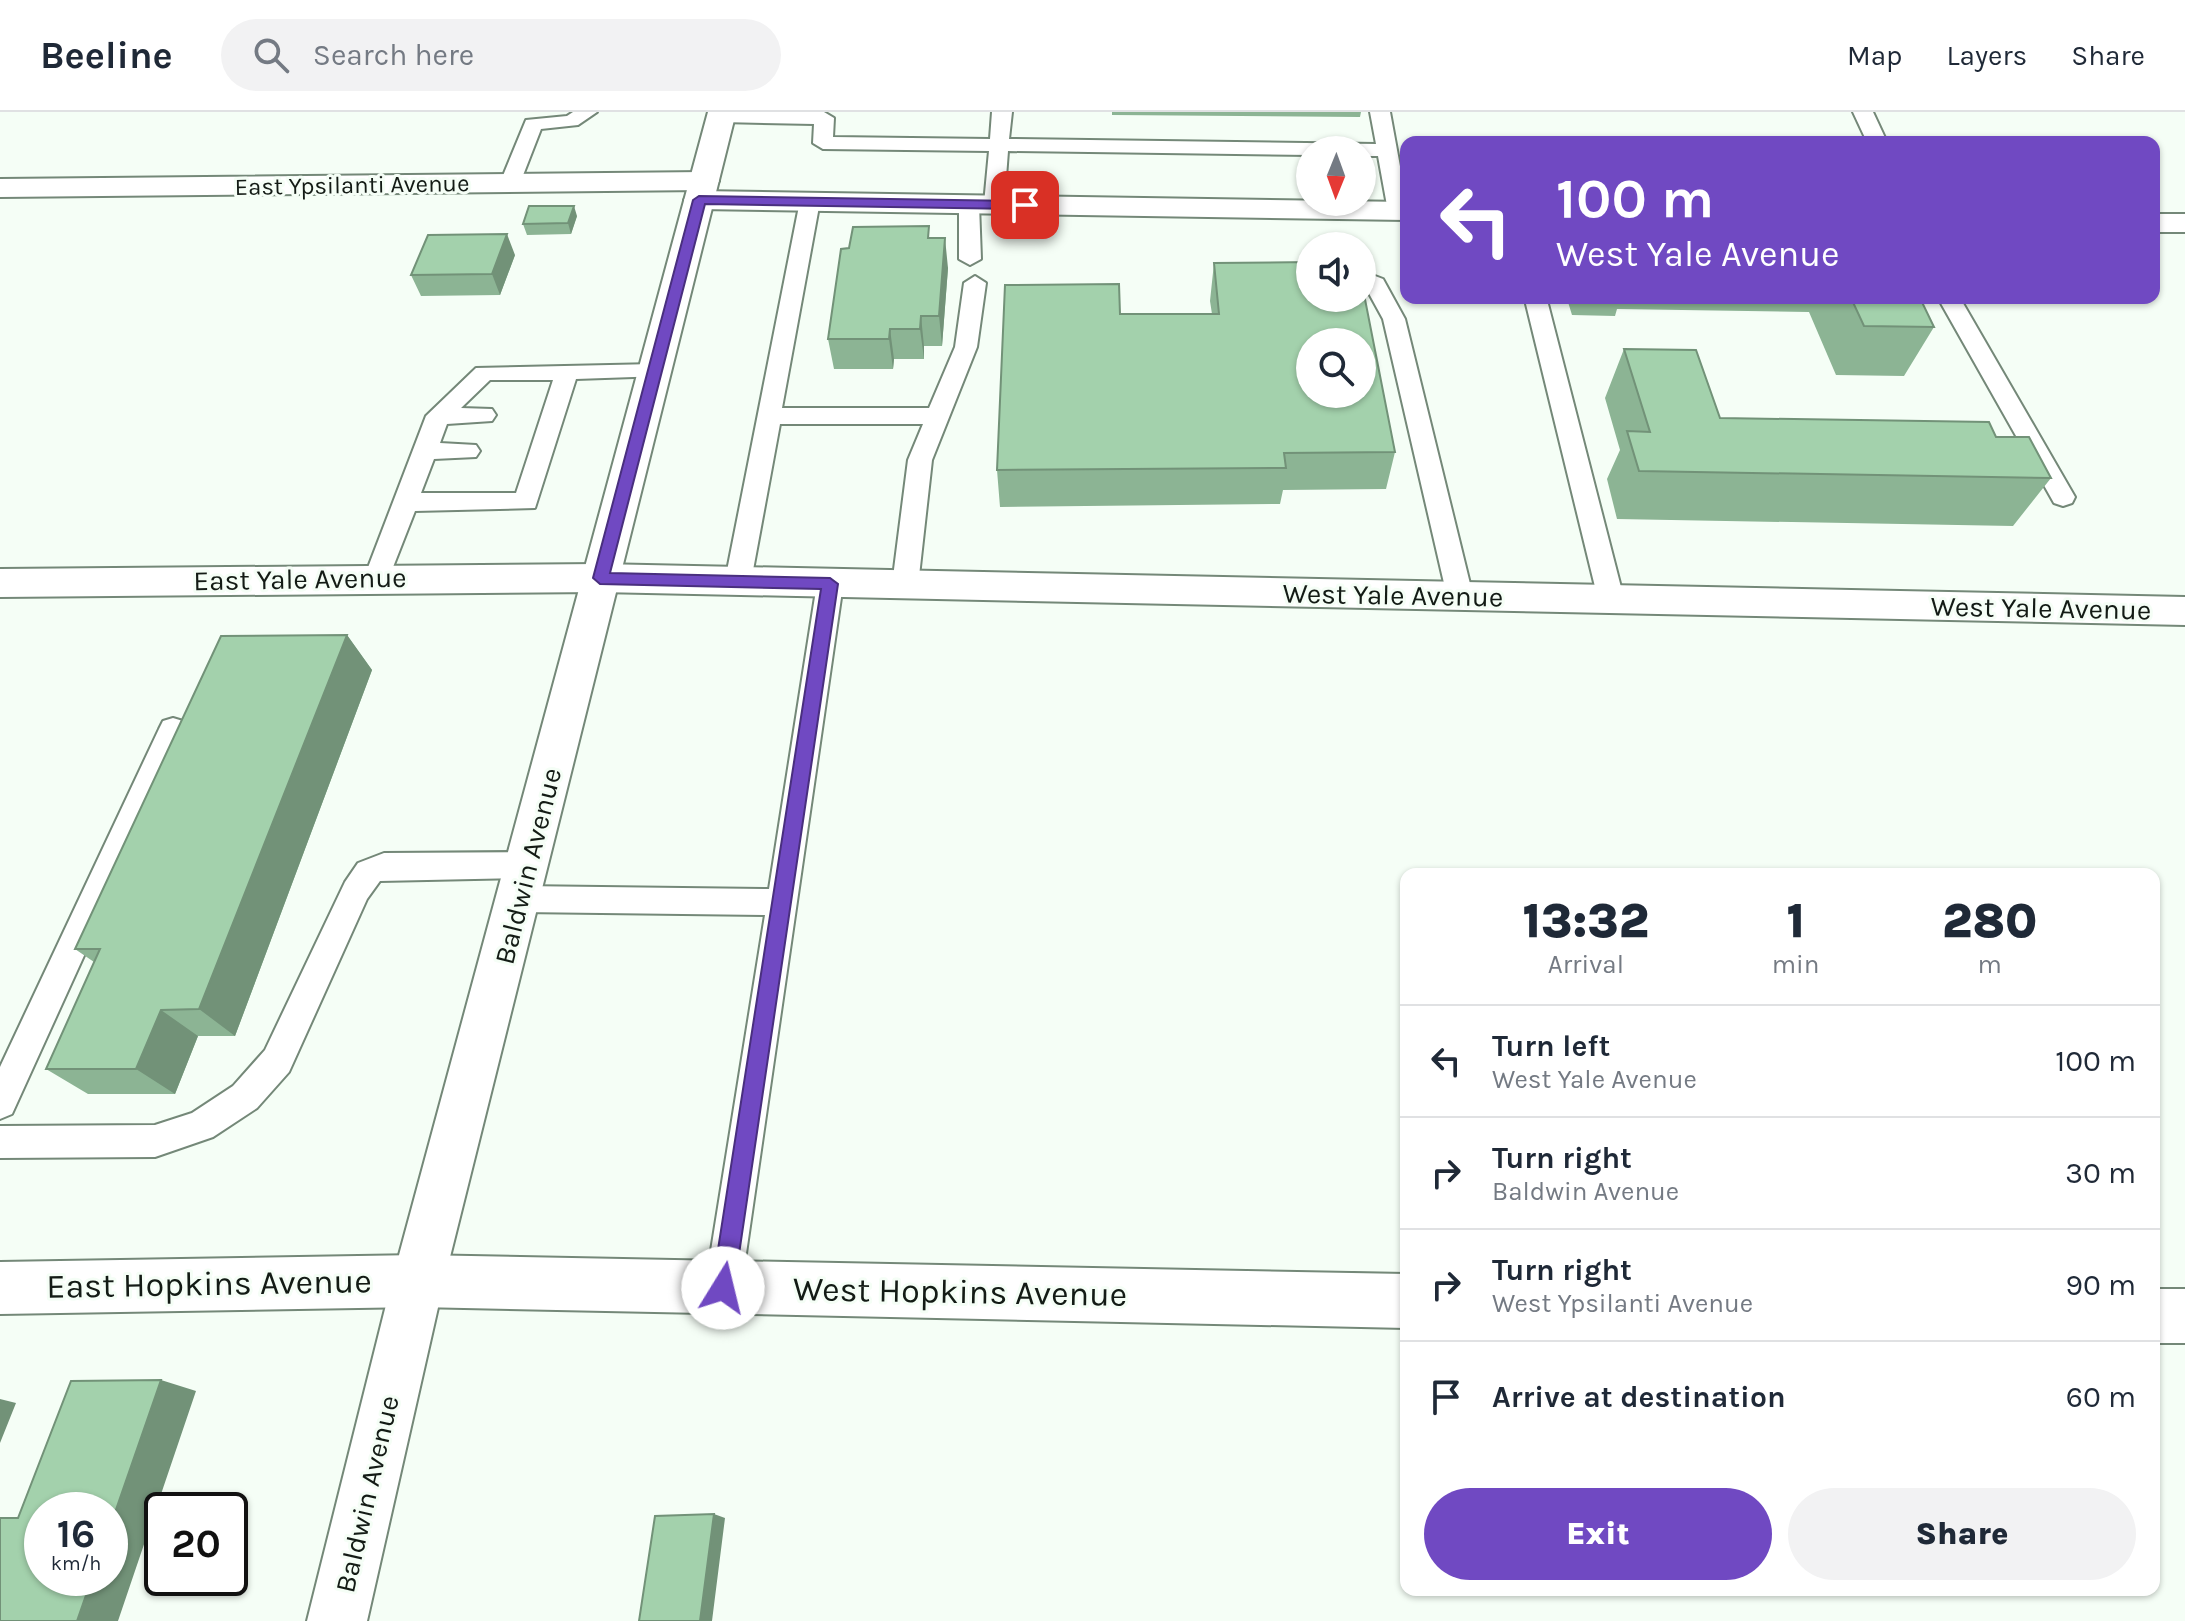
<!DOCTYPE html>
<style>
:root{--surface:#fff;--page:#f2f2f3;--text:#1f2937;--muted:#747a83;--line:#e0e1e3;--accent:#7049c2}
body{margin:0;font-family:Karla,sans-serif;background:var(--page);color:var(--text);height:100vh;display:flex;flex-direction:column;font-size:30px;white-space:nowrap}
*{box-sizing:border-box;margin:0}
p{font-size:26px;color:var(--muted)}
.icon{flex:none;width:44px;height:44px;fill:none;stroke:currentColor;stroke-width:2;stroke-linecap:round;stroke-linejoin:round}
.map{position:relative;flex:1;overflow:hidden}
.side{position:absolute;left:1400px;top:756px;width:760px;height:728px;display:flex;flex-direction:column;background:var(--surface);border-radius:16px;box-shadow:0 2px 6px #0004}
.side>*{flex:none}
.top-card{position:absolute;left:1400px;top:24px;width:760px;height:168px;border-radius:16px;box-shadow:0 2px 6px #0004;background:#7049c2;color:#fff;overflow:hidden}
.needle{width:52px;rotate:181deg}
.fabs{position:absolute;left:1296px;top:24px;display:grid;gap:16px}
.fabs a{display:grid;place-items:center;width:80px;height:80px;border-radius:50%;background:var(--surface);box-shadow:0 2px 6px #0004;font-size:40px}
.speed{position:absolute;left:24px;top:1380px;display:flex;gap:16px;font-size:40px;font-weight:700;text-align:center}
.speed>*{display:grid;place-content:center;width:104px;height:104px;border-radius:50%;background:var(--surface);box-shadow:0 2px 6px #0004;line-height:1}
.speed small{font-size:20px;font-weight:400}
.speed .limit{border:4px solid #111;border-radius:12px;background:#fff;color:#111}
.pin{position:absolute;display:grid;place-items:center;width:68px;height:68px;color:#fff;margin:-34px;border-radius:16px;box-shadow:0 4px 12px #0006}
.me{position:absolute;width:88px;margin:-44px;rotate:9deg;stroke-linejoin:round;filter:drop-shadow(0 0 6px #0008)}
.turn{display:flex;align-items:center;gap:28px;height:168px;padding:0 24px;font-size:36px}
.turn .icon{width:104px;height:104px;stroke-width:2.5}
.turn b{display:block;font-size:56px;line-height:68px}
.eta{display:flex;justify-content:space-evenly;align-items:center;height:136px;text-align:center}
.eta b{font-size:48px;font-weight:800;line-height:56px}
.cta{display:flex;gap:16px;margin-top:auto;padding:16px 24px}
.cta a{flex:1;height:92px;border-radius:48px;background:var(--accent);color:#fff;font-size:32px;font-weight:800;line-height:92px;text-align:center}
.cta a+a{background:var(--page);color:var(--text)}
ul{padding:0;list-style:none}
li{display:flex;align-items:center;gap:24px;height:112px;padding:0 24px;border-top:2px solid var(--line)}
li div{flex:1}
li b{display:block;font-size:30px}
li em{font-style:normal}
header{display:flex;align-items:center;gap:48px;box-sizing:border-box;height:112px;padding:0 40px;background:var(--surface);border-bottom:2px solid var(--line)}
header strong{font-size:38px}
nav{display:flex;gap:44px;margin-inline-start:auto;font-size:28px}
.search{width:560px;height:72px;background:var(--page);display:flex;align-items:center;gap:20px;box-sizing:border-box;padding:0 28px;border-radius:44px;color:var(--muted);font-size:30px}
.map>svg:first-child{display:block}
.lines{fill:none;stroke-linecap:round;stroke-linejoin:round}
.service-casing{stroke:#748878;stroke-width:4}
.minor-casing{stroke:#748878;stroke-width:4}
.secondary-casing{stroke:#748878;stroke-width:4}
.service{fill:#fff;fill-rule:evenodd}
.minor{fill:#fff;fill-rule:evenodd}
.secondary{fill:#fff;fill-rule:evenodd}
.wall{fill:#8cb494}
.shaded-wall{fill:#729278}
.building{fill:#a3d1ac;stroke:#729278;stroke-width:2;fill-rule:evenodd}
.route{fill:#7049c2;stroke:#492f7e;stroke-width:2}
.labels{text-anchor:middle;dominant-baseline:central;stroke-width:6;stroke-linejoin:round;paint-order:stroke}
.far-street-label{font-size:24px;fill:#131b15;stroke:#f5fef6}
.street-label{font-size:28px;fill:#131b15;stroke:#f5fef6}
.near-street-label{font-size:34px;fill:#131b15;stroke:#f5fef6}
</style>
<header>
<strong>Beeline</strong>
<div class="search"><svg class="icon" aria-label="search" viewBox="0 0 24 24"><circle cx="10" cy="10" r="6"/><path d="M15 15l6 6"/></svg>Search here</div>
<nav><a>Map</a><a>Layers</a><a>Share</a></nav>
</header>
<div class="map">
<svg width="2185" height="1509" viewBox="0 0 2185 1509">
<rect width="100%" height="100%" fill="#f5fef6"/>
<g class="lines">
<defs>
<path id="service" d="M573 0H597L578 13 541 17 520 71 510 77 503 75 500 71 526 8 567 4Z
M714 0H824L834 6 833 25 990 27 992 0H1012L1009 27 1376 32 1370 0H1390L1406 87V102L1398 105 1388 99 1378 44H1362V38H1310V43L1008 39 1004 92 994 98 984 92 989 39 823 37 813 31 814 12 721 10 714 8 711 4Z
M1853 0H1873L1887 30H1867Z
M810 83 820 89 782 296H929L955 235 964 171 975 164 986 171 977 235 932 348 918 473 914 480 905 483 896 480 892 473 908 348 923 312H780L751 469 747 476 738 478 729 476 725 469 800 89Z
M969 86 979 92 981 147 970 153 959 147V92Z
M1362 159 1383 167 1405 207 1473 484 1469 491 1460 494 1451 491 1447 484 1383 207 1366 176 1362 174Z
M1540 186 1548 192 1624 487 1620 494 1611 497 1602 494 1598 487 1526 192 1529 187Z
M1938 186H1960L2075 385 2072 391 2063 394 2054 391Z
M655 252 663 254 666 259 663 264 576 267 535 396 415 399 386 473 377 475 368 473 364 466 426 304 476 256ZM490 268H553L516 381H421L434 347 476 345 480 339 476 333 440 331 447 312 492 309 496 303 492 297 461 296Z
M830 462 839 465 843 472 741 1176 736 1189 723 1194 710 1189 705 1176 765 803 520 800 509 796 505 787 509 778 520 774 769 777 817 472 821 465Z
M173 606 183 609 187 617 12 1002 0 1007V955L159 617 163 609Z
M528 740 539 744 543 753 539 762 528 766 380 769 367 787 289 960 257 996 213 1025 155 1045 0 1046V1014L155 1013 192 1001 233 974 265 938 345 770 358 751 384 741Z"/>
<path id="minor" d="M704 60 714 63 719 69 714 75 704 78 0 85V67Z
M699 79 1406 90V108L699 97 688 94 684 88 688 82Z
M2154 102H2185V120H2154Z
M600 452 2185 485V513L600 480 0 485V457Z
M418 1143 1406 1162V1216L418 1195 0 1202V1150Z
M2154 1177H2185V1231H2154Z"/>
<path id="secondary" d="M708 0H736L444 1169 367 1509H307L392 1169Z"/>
</defs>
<use href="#service" class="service-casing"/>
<use href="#minor" class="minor-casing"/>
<use href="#secondary" class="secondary-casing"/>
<use href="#service" class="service"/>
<use href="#minor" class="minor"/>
<use href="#secondary" class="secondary"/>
</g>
<path class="wall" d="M1112 0H1361L1360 5 1112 3Z
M577 104 571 122 527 123 523 112Z
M930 126 948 156 942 234H924V247H894L893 257H834L828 227 849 136Z
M515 143 500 183 421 184 411 163Z
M1214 151 1395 340 1386 377 1283 378 1280 392 1000 395 997 358 1120 202H1212L1210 189Z
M1544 186H1920L1934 215 1904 264 1836 263 1809 200 1617 197 1615 204 1572 203 1568 190H1545Z
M1624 237 1720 306 1996 325 2051 366 2013 414 1617 407 1607 367 1620 338 1605 286Z
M347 523 372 558 235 924H198L175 982H88L46 957 94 850 75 837Z"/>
<path class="shaded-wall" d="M574 94 577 104 571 122 568 111Z
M507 122 515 143 500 183 492 162Z
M945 126 948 156 942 234 939 204Z
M921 204 924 234V247L920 217Z
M890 217 894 247 893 257 889 227Z
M347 523 372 558 235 924 199 897Z
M161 898 198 924 175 982 136 957Z
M161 1268 196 1279 118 1509H77L92 1466H110V1415Z
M0 1287 16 1291 0 1331Z
M714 1402 725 1406 712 1509H700Z"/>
<path class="building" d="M529 94H574L568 111 523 112Z
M929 114 928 126H945L939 204H921L920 217H890L889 227H828L841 137 849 136 853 115Z
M507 122 492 162 411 163 428 123Z
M1310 150V186H1362V172L1395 340 1284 341 1286 356 997 358 1005 173 1119 172 1120 202H1219L1214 151ZM1310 230H1362V282H1310Z
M1851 186H1920L1934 215 1864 214Z
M1624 237 1696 238 1720 306 1989 310 1996 325H2029L2051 366 1639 359 1627 319 1650 320Z
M347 523 199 897 161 898 136 957H46L100 837H75L221 524Z
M161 1268 110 1415V1398H42V1466H92L77 1509H0V1406H18L71 1269Z
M714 1402 700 1509H639L655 1404Z"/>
<path class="route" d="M699 84 1025 89 1031 93 1025 97 705 92 610 461 830 466 838 472 734 1176 731 1184 723 1187 715 1184 712 1176 821 477 600 472 593 466 693 88Z"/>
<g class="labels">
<g class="far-street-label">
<text transform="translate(352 73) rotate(-1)">East Ypsilanti Avenue</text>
</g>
<g class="street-label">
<text transform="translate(300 467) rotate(-1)">East Yale Avenue</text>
<text transform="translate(1393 483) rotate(1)">West Yale Avenue</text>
<text transform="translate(2041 496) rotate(1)">West Yale Avenue</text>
<text transform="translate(528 754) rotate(-76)">Baldwin Avenue</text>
<text transform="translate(367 1382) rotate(-77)">Baldwin Avenue</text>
</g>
<g class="near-street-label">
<text transform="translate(209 1172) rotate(-1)">East Hopkins Avenue</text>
<text transform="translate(960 1180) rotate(1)">West Hopkins Avenue</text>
</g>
</g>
</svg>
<div class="fabs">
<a><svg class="needle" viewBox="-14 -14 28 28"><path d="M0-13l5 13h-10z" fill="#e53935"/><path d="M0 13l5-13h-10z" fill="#747a83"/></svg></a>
<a><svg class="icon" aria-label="sound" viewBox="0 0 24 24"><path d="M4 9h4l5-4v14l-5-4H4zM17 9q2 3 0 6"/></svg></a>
<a><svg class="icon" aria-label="search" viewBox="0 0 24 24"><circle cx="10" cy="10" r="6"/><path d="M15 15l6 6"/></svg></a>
</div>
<div class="speed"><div>16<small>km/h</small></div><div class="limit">20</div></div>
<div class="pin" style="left:1025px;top:93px;background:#d93025"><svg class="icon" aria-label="arrive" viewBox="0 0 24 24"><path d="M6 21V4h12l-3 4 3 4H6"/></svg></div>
<svg class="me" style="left:723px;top:1176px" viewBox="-20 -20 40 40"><circle r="19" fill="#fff"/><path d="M0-13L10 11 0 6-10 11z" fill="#7049c2"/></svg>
<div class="top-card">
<div class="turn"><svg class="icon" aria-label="left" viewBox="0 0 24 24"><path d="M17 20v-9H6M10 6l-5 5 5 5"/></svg><div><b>100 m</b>West Yale Avenue</div></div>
</div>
<section class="side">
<div class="eta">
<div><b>13:32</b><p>Arrival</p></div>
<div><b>1</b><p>min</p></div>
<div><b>280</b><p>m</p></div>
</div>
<ul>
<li><svg class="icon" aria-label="left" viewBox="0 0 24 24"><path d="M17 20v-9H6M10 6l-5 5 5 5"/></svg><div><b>Turn left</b><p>West Yale Avenue</p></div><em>100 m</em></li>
<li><svg class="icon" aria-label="right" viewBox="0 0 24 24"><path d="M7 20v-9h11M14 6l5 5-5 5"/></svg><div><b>Turn right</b><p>Baldwin Avenue</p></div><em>30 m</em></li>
<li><svg class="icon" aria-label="right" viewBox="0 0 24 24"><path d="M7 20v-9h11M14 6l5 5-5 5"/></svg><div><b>Turn right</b><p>West Ypsilanti Avenue</p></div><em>90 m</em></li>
<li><svg class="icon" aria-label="arrive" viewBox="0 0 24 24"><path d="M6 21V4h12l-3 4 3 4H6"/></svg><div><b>Arrive at destination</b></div><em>60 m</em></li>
</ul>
<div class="cta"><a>Exit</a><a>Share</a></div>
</section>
</div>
